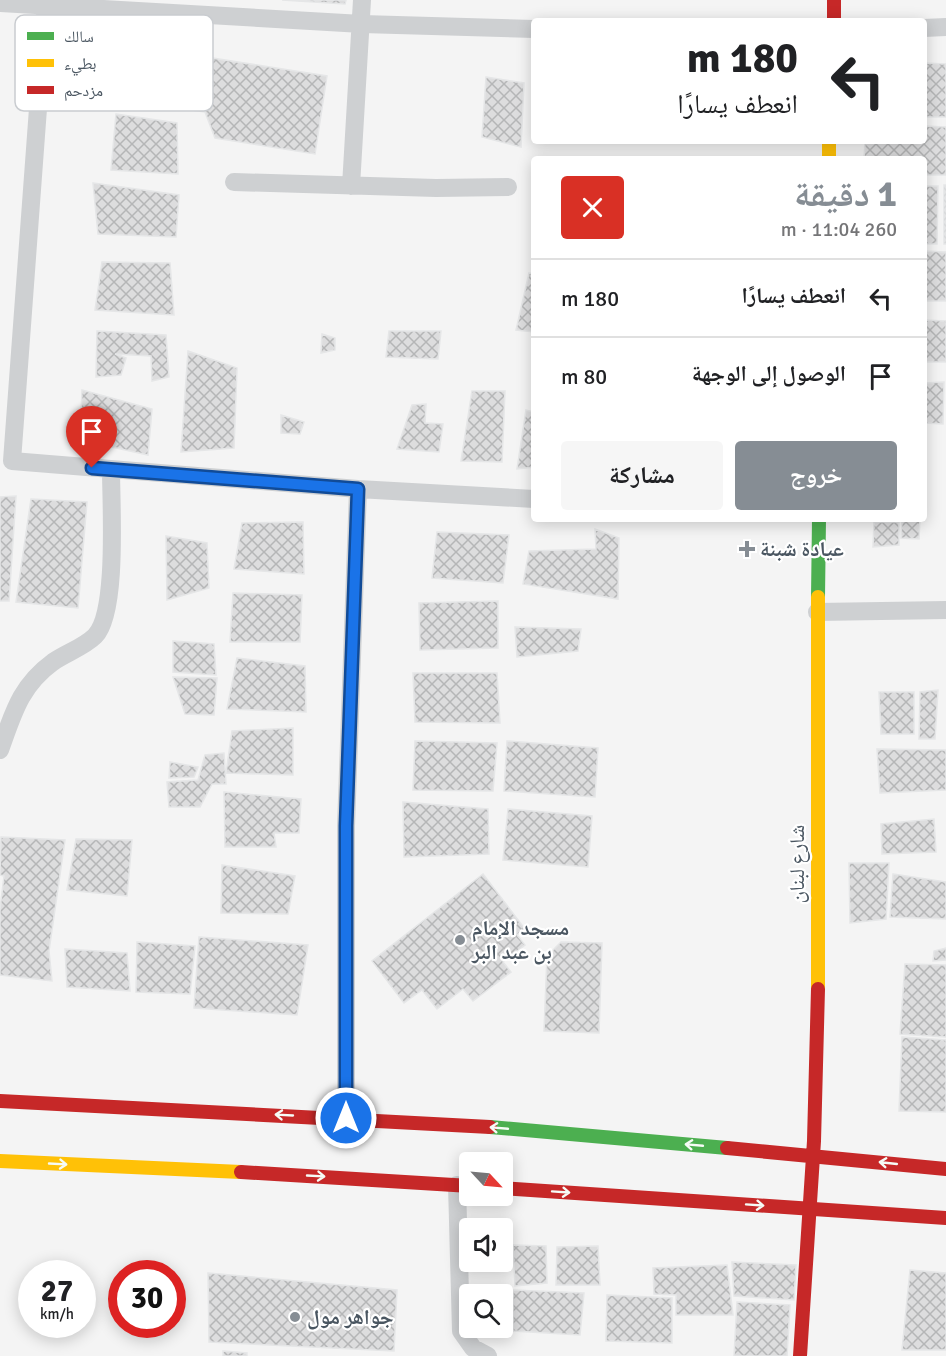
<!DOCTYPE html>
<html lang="ar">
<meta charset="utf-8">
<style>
:root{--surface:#fff;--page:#f6f6f6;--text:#202124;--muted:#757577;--line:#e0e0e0;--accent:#868d94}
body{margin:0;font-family:Signika,"Noto Naskh Arabic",sans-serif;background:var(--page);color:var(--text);direction:rtl;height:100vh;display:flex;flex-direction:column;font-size:22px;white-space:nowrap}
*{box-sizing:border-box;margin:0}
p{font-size:20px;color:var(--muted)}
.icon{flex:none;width:33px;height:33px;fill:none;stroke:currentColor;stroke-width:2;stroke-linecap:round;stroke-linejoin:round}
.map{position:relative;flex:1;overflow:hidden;direction:ltr}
.details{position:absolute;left:531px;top:156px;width:396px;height:366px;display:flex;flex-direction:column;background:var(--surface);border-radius:6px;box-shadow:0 3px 15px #0003;direction:rtl}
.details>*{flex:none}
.hud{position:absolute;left:531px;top:18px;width:396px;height:126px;border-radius:6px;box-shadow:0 3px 15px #0003;direction:rtl;background:#fff;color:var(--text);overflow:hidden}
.needle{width:39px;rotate:116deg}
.controls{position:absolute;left:459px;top:1152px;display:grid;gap:12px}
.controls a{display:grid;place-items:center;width:54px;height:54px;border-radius:6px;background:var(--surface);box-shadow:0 3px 15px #0003;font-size:30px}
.speed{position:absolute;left:18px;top:1260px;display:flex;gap:12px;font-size:30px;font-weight:700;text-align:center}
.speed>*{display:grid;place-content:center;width:78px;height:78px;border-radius:50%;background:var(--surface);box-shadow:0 3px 15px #0003;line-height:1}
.speed small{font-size:15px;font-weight:400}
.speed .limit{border:9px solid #d22;background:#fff;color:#111}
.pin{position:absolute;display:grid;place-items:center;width:51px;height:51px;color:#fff;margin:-62px -26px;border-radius:50% 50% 50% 0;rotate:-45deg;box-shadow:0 0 6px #0007}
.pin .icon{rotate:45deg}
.me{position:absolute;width:66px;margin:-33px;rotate:0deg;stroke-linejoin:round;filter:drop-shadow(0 0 4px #0008)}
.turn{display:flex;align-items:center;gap:21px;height:126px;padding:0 30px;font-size:27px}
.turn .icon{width:78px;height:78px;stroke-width:2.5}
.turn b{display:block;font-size:42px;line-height:51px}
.round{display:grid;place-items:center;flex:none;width:63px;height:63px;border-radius:6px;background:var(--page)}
.head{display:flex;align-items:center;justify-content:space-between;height:102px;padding:0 30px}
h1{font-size:36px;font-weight:800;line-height:45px;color:var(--accent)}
.primary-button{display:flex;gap:12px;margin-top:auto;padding:12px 30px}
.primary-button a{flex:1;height:69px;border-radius:6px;background:var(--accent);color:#fff;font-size:24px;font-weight:800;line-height:69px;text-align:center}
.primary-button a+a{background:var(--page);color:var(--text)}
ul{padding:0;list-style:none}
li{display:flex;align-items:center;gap:18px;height:78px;padding:0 30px;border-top:2px solid var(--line)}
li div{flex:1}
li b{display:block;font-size:22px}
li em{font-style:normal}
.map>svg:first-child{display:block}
.building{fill:url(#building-cross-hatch);stroke:#e5e6e7;stroke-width:1.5}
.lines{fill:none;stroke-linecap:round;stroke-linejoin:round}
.street{stroke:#ced0d2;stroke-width:18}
.fast{stroke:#4caf50;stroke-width:14}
.slow{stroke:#ffc107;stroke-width:14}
.jam{stroke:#c62828;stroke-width:14}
.oneway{stroke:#f6fbf6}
.route-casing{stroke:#114b97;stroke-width:15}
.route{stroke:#1a73e8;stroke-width:10}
.poi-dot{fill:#868d94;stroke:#fff;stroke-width:2}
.labels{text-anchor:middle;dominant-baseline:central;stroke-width:4.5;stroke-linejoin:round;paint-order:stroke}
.poi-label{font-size:21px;font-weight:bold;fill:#4a5661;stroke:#fff;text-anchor:start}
.street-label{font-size:21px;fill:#4a5661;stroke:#fff}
.key{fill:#fff;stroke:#c9ccd0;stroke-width:1.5}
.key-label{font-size:16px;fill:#4a5661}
</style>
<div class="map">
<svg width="946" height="1356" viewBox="0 0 946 1356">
<defs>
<pattern id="building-cross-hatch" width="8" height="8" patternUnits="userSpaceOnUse" patternTransform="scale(1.5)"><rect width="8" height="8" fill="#ddddde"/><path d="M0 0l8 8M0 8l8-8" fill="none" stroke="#b5b6b7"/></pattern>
</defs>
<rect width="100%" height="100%" fill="#f4f4f4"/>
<path class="building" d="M282 0H346L345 4Z
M110 42 327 76 315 154 215 138 205 112 101 96Z
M924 63 946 64V117H924Z
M486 77 524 83 521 147 482 137Z
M116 114 177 123 178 174 111 170Z
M924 126 946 127V175H924V159H864L865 141H924Z
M93 183 179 195 176 237 98 234Z
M944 185H946V244H944Z
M924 186H938L937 244H924Z
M924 251 946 252V301H924Z
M102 262 170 263 174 315 95 310Z
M529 273 534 274V332L516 330Z
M924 320 946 321V362H924Z
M97 331 166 335 169 377 152 381 151 356 115 354 126 358 121 375 96 377Z
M389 331H441L438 359 386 357Z
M322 334 335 338V350L321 353Z
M188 351 237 368 234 448 181 452Z
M944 382 943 424 924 423V383Z
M82 390 152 409 148 455 80 440Z
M472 391H505L502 462 461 461Z
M426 404 425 423 443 424 439 452 397 449 412 405Z
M526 410 534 412V467L517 469Z
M281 415 304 422 300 434 281 433Z
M16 496 9 601H0V497Z
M31 499 87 502 78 608 16 602Z
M902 519H920L919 539 901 538Z
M303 522 304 574 234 569 242 523Z
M874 522H899V545L873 547Z
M595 529 619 538 618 599 523 584 529 551 596 549Z
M437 532 509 535 503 583 432 578Z
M166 536 207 543 209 588 167 600Z
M233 593 302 595 300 642H230Z
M498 601V648L420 650 419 603Z
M515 627 581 629 578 651 517 657Z
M173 641 214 644 216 675 173 672Z
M237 658 305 666 306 712 227 709Z
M413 673H497L500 723 415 722Z
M173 677 217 678 214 715 185 714Z
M938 690 935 739H919L920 692Z
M879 692H914V734H881Z
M293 728V775L226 773 232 731Z
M415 741 497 743 493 791 413 790Z
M507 741 598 748 595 797 504 791Z
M877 749 946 750V790L880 793Z
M224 753 226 784H212L200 807H169L167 782 198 780 205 755Z
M170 762 198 767 194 777 169 778Z
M224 792 301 799 299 833H274L276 847H225Z
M403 802 488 809 489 854 404 857Z
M508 809 592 816 588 867 503 860Z
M934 819 936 852 882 854 881 824Z
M1 837 65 840 49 951 52 981 0 975V909L4 876 0 875Z
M76 839 132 840 127 896 67 890Z
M849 863H889L886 919 850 923Z
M222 865 295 876 288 914 221 913Z
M483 874 525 929 517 935 525 945 503 962 511 972 473 1001 463 989 437 1009 422 990 404 1003 372 961Z
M893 874 946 882V919L890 917Z
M199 937 308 945 297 1015 194 1008Z
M137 942 195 946 190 994 136 992Z
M561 942 602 943 599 1033 544 1031 547 956Z
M946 948V960L933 961 934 951Z
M65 949 127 953 130 991 67 987Z
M905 964 946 965V1037L900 1034Z
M902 1037 946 1040V1112L899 1111Z
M513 1245 546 1246 547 1283 515 1286Z
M598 1246 600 1285H556L557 1247Z
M732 1262 796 1265 794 1300 734 1296Z
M727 1265 733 1315H676V1295L654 1294 653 1268Z
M910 1270 946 1273V1350H902Z
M208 1273 397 1290 394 1351 209 1342Z
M513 1290 584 1293 580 1335 513 1331Z
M607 1295 672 1298V1343L606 1341Z
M737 1302 790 1305 787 1356H734Z
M223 1351 247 1353V1356H223Z"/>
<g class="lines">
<path class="street" d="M46 0 12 461 358 489 534 499
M0 3 362 24 534 29
M924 28 946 27
M234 182 436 188 508 187
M351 186 362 0
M817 612 946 610
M0 750C13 714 20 686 53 662 66 653 84 647 95 636 118 613 111 504 111 470
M346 1118V826L358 489
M457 1185 461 1331 473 1348 488 1356"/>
<path class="fast" d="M818 597 819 519
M490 1127 727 1148"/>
<path class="slow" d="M829 141V159
M818 597V989
M0 1161 241 1172"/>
<path class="jam" d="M834 0V21
M0 1101 490 1127
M727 1148 946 1169
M241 1172 470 1186
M502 1188 946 1218
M800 1356 814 1141 818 989"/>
</g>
<defs><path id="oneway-shaft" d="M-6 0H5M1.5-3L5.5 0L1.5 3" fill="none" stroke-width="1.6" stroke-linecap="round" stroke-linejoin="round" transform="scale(1.5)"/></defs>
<g class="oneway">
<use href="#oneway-shaft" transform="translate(284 1115) rotate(-177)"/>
<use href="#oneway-shaft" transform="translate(499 1128) rotate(-175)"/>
<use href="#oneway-shaft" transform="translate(694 1145) rotate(-175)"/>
<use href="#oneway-shaft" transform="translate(888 1163) rotate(-174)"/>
<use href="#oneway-shaft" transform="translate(58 1164) rotate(3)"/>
<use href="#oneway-shaft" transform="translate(316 1176) rotate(3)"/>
<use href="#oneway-shaft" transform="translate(561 1192) rotate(4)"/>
<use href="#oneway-shaft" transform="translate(755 1205) rotate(4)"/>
</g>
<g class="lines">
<defs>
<path id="route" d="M92 468 358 489 346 826V1118"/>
</defs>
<use href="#route" class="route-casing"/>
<use href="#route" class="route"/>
</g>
<g class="poi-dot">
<path d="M744 540h6v6h6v6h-6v6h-6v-6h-6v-6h6z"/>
<circle cx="460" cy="940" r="6"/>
<circle cx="295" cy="1317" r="6"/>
</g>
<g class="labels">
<g class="poi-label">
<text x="760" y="549">عيادة شبنة</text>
<text x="472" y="928">مسجد الإمام<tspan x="472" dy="24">بن عبد البر</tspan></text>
<text x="307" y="1317">جواهر مول</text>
</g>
<g class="street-label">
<text transform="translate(797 864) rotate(-90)">شارع لبنان</text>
</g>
</g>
<rect x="15" y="15" width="198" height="96" rx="9" class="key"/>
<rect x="27" y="32" width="27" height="8" fill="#4caf50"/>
<rect x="27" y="59" width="27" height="8" fill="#ffc107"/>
<rect x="27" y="86" width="27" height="8" fill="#c62828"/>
<g class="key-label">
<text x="64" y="42">سالك</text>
<text x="64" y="69">بطيء</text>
<text x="64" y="96">مزدحم</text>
</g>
</svg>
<div class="controls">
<a><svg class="needle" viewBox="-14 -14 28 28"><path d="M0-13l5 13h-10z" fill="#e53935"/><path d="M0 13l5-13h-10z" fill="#757577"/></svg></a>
<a><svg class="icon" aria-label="sound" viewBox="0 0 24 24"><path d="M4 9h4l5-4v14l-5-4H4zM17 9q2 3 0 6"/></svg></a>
<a><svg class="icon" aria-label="search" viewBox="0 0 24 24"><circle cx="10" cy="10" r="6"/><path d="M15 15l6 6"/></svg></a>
</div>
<div class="speed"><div>27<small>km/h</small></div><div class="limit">30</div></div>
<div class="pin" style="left:92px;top:468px;background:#d93025"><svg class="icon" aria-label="arrive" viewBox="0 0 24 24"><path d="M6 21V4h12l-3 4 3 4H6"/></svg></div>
<svg class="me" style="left:346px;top:1118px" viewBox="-20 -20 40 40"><circle r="17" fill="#1a73e8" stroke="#fff" stroke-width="3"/><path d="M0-11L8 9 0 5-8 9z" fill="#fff"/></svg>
<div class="hud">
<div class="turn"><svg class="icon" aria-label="left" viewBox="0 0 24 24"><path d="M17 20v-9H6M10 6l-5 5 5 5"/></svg><div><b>180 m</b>انعطف يسارًا</div></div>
</div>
<section class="details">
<div class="head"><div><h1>1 دقيقة</h1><p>260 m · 11:04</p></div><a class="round" style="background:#d93025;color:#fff"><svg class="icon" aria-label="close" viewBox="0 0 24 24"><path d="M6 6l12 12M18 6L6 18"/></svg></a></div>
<ul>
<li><svg class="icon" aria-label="left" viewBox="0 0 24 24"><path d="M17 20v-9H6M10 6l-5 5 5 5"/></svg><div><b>انعطف يسارًا</b></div><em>180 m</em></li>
<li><svg class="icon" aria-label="arrive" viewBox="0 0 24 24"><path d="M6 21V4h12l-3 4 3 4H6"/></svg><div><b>الوصول إلى الوجهة</b></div><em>80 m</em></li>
</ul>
<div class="primary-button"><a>خروج</a><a>مشاركة</a></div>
</section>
</div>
